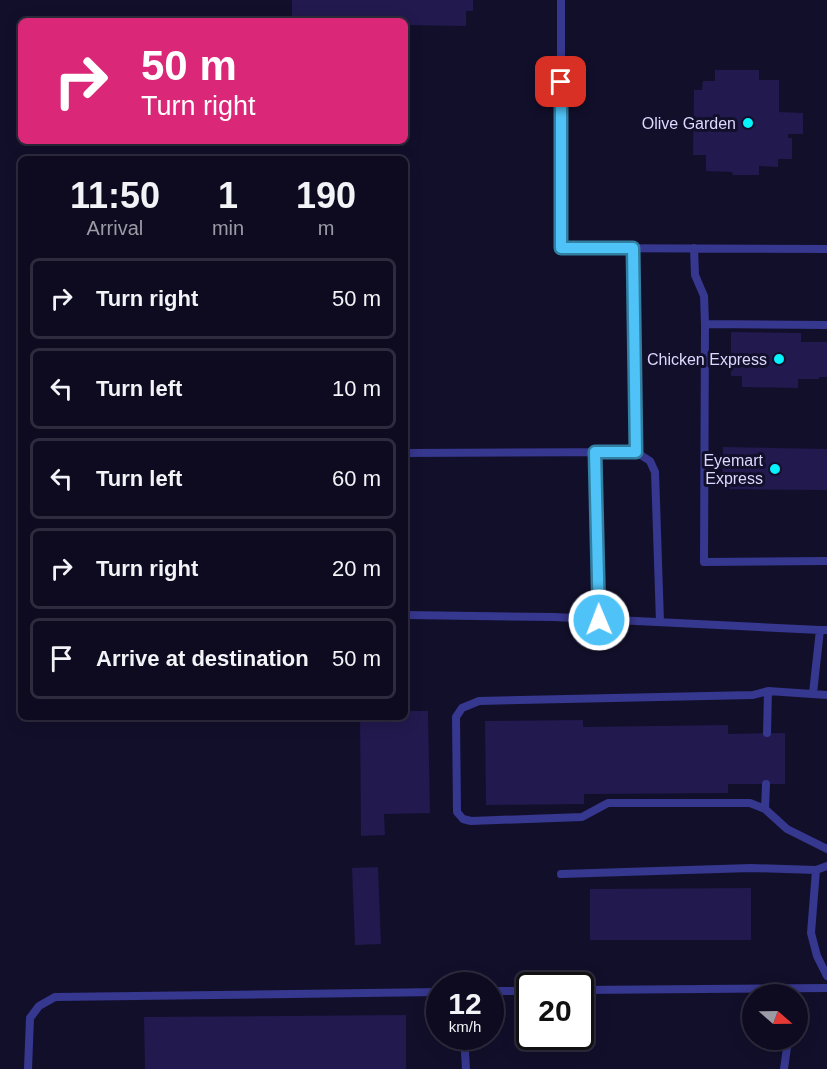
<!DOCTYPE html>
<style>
:root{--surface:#0e0b20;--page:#171429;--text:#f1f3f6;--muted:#9b9ba5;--line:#2e2b3e}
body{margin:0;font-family:Helvetica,sans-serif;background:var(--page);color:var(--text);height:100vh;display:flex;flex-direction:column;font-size:22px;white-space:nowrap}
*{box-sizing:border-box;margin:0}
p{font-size:20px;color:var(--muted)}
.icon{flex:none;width:33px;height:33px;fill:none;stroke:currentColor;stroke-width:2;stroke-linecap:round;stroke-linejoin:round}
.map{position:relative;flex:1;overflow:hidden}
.side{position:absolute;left:18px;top:156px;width:390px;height:564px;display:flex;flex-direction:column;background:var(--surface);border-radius:9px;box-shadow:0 3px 15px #0003,0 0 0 2px var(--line)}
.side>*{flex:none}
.banner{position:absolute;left:18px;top:18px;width:390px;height:126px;border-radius:9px;box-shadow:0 3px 15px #0003,0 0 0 2px var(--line);background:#db2777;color:#fff;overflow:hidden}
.needle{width:39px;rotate:110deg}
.tools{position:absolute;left:742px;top:984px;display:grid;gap:12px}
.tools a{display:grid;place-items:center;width:66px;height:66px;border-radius:50%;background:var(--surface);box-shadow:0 3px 15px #0003,0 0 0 2px var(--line);font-size:30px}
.speed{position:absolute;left:426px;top:972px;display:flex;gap:12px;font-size:30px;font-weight:700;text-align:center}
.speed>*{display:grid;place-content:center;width:78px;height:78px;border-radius:50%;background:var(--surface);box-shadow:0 3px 15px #0003,0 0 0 2px var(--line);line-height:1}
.speed small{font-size:15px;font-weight:400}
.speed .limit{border:3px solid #111;border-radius:9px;background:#fff;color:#111}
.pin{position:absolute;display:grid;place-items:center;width:51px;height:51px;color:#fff;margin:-26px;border-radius:12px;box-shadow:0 3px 9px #0006}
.me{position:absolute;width:66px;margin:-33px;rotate:359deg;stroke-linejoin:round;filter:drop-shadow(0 0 4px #0008)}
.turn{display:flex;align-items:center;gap:21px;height:126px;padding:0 24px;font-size:27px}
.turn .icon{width:78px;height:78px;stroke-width:2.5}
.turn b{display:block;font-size:42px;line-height:51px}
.eta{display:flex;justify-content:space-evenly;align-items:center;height:102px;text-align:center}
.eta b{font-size:36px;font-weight:800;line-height:42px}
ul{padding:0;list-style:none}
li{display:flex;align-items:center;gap:18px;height:81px;margin:0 12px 9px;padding:0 12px;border:3px solid var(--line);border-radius:9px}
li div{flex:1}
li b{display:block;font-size:22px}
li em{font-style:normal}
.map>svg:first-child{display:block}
.building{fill:#22194e}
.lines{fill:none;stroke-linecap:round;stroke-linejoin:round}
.lane{stroke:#36378e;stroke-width:8}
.route-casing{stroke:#337fa1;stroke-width:15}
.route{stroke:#4fc3f7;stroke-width:10}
.poi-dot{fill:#05f2ff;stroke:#120f2b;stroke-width:2}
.labels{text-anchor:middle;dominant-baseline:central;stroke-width:6;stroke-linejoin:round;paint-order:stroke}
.poi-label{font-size:16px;fill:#dcd9ff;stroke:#120f2b;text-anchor:end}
</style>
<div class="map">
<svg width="827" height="1069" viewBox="0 0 827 1069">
<rect width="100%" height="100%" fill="#120f2b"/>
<path class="building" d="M292 0H473V11H466V26L405 25V21H292Z
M715 70H759V80H779V112L803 113V134H788V138H792V159H778V167L759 166V175H733L732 172 706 171V155H693L694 90H702L703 81H715Z
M731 332 801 333V342H827V377H819V379H798V388L742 387V376H731Z
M723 447 827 449V490L722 489Z
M405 711H428L430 813 384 814 385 835 361 836 360 717H405Z
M583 720V727L728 725V734L785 733V784H728V793L584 794V804L486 805 485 721Z
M378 867 381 944 355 945 352 868Z
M751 888V940H590V889Z
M406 1015V1069H145L144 1017Z"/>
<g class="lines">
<path class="lane" d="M561 0V248L827 249
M694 248 695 275 704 296 705 324 704 562 827 561
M705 324 827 325
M595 452 599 620
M636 452 650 461 655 472 660 622
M405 453 636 452 633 248
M405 615 554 617 820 630
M813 693 820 630H827
M827 695 768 691 753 695 479 701 462 708 456 717 457 812 463 819 471 821 582 817 608 803H750L765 809 787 829 827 849
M767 733 768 691
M765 809 766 784
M816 870 811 933 817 956 827 976
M561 874 751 868 816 870 827 866
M580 990 827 988
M490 991H530
M464 1036 466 1069
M28 1069 30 1018 39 1006 55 997 440 992
M784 1069 788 1040"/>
</g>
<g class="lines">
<defs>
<path id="route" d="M561 82V248H633L636 452H595L599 620"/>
</defs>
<use href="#route" class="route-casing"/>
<use href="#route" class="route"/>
</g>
<g class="poi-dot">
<circle cx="748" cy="123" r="6"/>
<circle cx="779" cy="359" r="6"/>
<circle cx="775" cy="469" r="6"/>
</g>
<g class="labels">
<g class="poi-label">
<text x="736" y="123">Olive Garden</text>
<text x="767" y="359">Chicken Express</text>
<text x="763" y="460">Eyemart<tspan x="763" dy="18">Express</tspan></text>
</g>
</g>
</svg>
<div class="tools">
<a><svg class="needle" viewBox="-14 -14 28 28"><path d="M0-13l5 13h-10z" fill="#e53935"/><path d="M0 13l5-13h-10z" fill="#9b9ba5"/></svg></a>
</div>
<div class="speed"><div>12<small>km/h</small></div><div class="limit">20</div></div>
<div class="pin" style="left:561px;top:82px;background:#d93025"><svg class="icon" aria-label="arrive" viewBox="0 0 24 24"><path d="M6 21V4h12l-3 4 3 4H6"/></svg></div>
<svg class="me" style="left:599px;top:620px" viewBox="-20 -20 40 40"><circle r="17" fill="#4fc3f7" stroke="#fff" stroke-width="3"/><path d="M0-11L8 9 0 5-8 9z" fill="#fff"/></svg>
<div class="banner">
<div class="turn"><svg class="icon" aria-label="right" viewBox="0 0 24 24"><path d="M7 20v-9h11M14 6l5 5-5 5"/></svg><div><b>50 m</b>Turn right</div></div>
</div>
<section class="side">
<div class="eta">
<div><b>11:50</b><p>Arrival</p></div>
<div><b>1</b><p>min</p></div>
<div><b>190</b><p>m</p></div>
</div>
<ul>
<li><svg class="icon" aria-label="right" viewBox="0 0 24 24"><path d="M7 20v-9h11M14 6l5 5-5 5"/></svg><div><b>Turn right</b></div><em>50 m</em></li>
<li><svg class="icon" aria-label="left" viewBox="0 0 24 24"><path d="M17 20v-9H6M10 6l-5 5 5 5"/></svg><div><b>Turn left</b></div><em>10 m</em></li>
<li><svg class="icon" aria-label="left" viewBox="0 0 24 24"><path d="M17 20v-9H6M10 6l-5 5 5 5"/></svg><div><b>Turn left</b></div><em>60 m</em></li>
<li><svg class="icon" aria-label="right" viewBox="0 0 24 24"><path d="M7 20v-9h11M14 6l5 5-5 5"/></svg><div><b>Turn right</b></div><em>20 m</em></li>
<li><svg class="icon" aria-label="arrive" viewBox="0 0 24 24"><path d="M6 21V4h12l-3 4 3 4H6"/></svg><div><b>Arrive at destination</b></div><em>50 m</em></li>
</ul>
</section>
</div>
